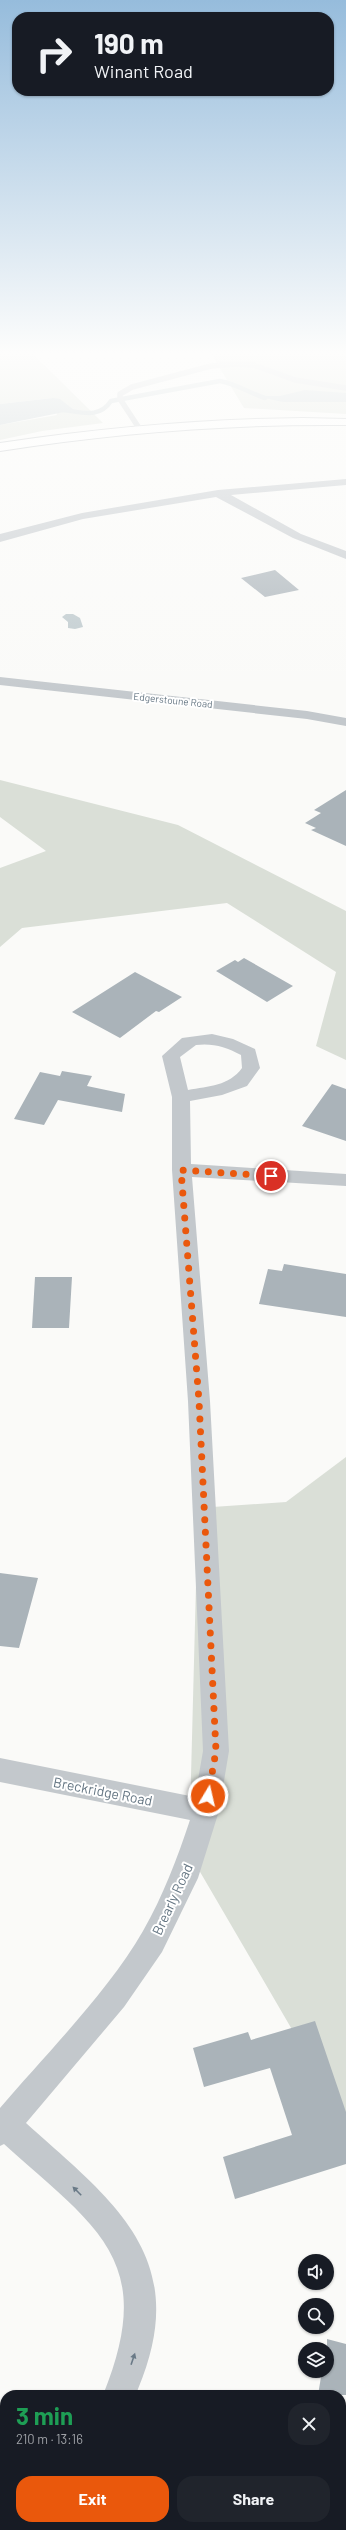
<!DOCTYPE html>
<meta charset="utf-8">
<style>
:root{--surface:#171b24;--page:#20242c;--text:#f1f3f6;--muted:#9ea1a6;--accent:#ea580c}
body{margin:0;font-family:Barlow,sans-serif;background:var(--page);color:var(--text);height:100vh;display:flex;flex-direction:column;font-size:15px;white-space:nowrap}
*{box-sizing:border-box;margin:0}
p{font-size:13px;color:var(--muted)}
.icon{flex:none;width:22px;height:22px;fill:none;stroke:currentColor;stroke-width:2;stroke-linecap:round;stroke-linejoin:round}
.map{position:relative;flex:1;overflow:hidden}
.details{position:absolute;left:0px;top:2390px;width:346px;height:140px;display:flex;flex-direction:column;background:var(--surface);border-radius:16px 16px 0 0;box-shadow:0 1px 3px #0004}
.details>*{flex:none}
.hud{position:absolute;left:12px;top:12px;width:322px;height:84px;border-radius:16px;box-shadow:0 1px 3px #0004;background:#171b24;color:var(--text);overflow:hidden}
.buttons{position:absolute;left:298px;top:2254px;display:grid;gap:8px}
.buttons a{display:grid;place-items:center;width:36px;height:36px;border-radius:50%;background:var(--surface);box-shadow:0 1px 3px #0004;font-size:20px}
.pin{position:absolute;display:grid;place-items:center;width:34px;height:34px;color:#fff;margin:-17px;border:2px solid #fff;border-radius:50%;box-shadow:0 1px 4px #0007}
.me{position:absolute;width:44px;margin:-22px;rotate:9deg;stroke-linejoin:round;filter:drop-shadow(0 0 3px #0008)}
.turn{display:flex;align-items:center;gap:14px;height:84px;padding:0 16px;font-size:18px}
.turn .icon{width:52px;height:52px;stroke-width:2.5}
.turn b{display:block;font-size:28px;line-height:34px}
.round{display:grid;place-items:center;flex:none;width:42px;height:42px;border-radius:16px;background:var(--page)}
.head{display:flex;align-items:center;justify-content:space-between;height:68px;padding:0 16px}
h1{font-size:24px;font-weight:700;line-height:30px;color:#1e9e55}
.cta{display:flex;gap:8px;margin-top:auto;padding:8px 16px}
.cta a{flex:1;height:46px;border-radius:16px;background:var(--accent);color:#fff;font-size:16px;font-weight:700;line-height:46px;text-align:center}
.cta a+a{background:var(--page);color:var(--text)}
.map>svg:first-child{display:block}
.green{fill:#dadfd7}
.water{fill:#bbc7cb}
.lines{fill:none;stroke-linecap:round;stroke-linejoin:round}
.stream{stroke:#bbc7cb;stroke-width:4.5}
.building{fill:#aab3b9}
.highway-casing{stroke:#b4b9bd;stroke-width:2}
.lane{stroke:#c3c8cc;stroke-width:5.5}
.street{fill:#c3c8cc;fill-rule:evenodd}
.highway{fill:#fff;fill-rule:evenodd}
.oneway{fill:#6a7a87}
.route{stroke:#ea580c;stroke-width:7;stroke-dasharray:0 12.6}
.labels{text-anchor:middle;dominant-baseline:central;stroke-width:4;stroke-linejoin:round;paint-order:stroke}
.far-street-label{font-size:10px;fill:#657683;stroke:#fff}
.near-street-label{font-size:14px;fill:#657683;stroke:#fff}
</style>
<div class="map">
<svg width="346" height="2530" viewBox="0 0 346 2530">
<rect width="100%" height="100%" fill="#fafaf8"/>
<path class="green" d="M0 352H31L103 423 42 431 0 440V425L57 415 53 398 0 404Z
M210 352H346V414L244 408Z
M0 780 178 825 346 911V1060L316 1046 336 972 227 903 22 928 0 947V868L46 851 0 817Z
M346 1457V2122L189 1853 198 1508 286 1502Z"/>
<path class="water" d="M305 390 346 393V402H283L255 396H280Z
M53 398 60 399 74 410 0 425V404Z
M66 614H73L80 618 83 627 75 629 68 628V622L62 617Z"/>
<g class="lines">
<path class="stream" d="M63 410C82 412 99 419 111 401L220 381C237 384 249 393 265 398"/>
</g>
<path class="building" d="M275 570 299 590 265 597 241 578Z
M346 790V846L311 830 316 828 305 823 321 813 314 810Z
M244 958 293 986 267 1002 216 971 235 960 238 962Z
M135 972 182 997 159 1012 156 1011 120 1038 72 1012Z
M62 1071 92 1076 87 1086 125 1094 122 1112 58 1100 44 1125 14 1119 40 1072 60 1076Z
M332 1084 346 1089V1141L302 1126Z
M284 1264 346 1274V1317L259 1304 268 1269 282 1271Z
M35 1277H72L69 1328H32Z
M0 1573 38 1578 19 1648 0 1646Z
M315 2021 346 2112V2164L235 2199 223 2157 292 2135 270 2068 204 2087 193 2048 248 2032 251 2040Z
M327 2339 346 2344V2395H318L322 2371H327Z"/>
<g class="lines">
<defs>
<path id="highway" d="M303 418 346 419V425C230 424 115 433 0 451V443C101 428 201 419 303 418Z"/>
</defs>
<use href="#highway" class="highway-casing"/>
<path class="lane" d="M139 428 120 399V394L132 387 211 366 235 364 254 365 295 380 346 388"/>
<path class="street" d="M346 479V485L231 495 301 534 346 551V559L293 538 216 497 83 519 0 542V534L82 513 218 490Z
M0 677 307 711 346 718V726L307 719 0 685Z
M212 1034 233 1039 255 1049 260 1068 247 1086 222 1095 190 1101 191 1164 346 1174V1186L192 1177 210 1401 229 1751 219 1811 198 1878 162 1952 124 2007 26 2123C114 2202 193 2258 138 2389L136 2395H103C158 2260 97 2228 4 2144L0 2146V2108C46 2054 108 1992 143 1931 163 1896 177 1859 190 1820L0 1782V1758L195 1797 203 1751 188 1401 172 1170V1097L162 1056 182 1038ZM196 1045C213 1043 226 1047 241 1055L242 1068C229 1086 209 1086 188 1090L180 1057Z
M0 2453H5V2487H0Z"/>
<use href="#highway" class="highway"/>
</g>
<defs><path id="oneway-solid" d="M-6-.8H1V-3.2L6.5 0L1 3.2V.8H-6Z"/></defs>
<g class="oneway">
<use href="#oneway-solid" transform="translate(77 2191) rotate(-135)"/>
<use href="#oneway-solid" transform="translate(133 2359) rotate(-71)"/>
</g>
<linearGradient id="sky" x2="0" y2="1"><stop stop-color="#96bcdc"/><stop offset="0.5" stop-color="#fdfdfc"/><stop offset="1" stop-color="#fdfdfc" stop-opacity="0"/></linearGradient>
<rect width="346" height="706" fill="url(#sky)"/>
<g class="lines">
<path class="route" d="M208 1796 216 1751 199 1401 181 1170 271 1176"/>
</g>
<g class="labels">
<g class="far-street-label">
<text transform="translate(173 700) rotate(6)">Edgerstoune Road</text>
</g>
<g class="near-street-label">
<text transform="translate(103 1791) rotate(11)">Breckridge Road</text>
<text transform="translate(172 1899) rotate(-65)">Brearly Road</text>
</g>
</g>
</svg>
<div class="buttons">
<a><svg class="icon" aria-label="sound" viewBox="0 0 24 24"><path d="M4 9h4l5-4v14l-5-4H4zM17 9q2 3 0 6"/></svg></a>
<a><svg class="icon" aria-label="search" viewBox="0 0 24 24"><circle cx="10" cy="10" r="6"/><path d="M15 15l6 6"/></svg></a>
<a><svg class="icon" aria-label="layers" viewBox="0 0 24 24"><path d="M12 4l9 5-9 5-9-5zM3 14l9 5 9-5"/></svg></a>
</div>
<div class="pin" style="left:271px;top:1176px;background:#d93025"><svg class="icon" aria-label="arrive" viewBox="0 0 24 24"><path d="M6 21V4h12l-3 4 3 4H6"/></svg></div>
<svg class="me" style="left:208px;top:1796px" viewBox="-20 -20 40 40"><circle r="17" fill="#ea580c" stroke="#fff" stroke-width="3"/><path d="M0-11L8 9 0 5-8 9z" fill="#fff"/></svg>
<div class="hud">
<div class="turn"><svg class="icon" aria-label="right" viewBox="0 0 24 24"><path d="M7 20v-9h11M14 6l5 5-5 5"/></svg><div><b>190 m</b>Winant Road</div></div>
</div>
<section class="details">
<div class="head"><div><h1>3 min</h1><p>210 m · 13:16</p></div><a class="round"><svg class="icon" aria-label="close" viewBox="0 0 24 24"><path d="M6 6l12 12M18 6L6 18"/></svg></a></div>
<div class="cta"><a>Exit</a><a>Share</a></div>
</section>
</div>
